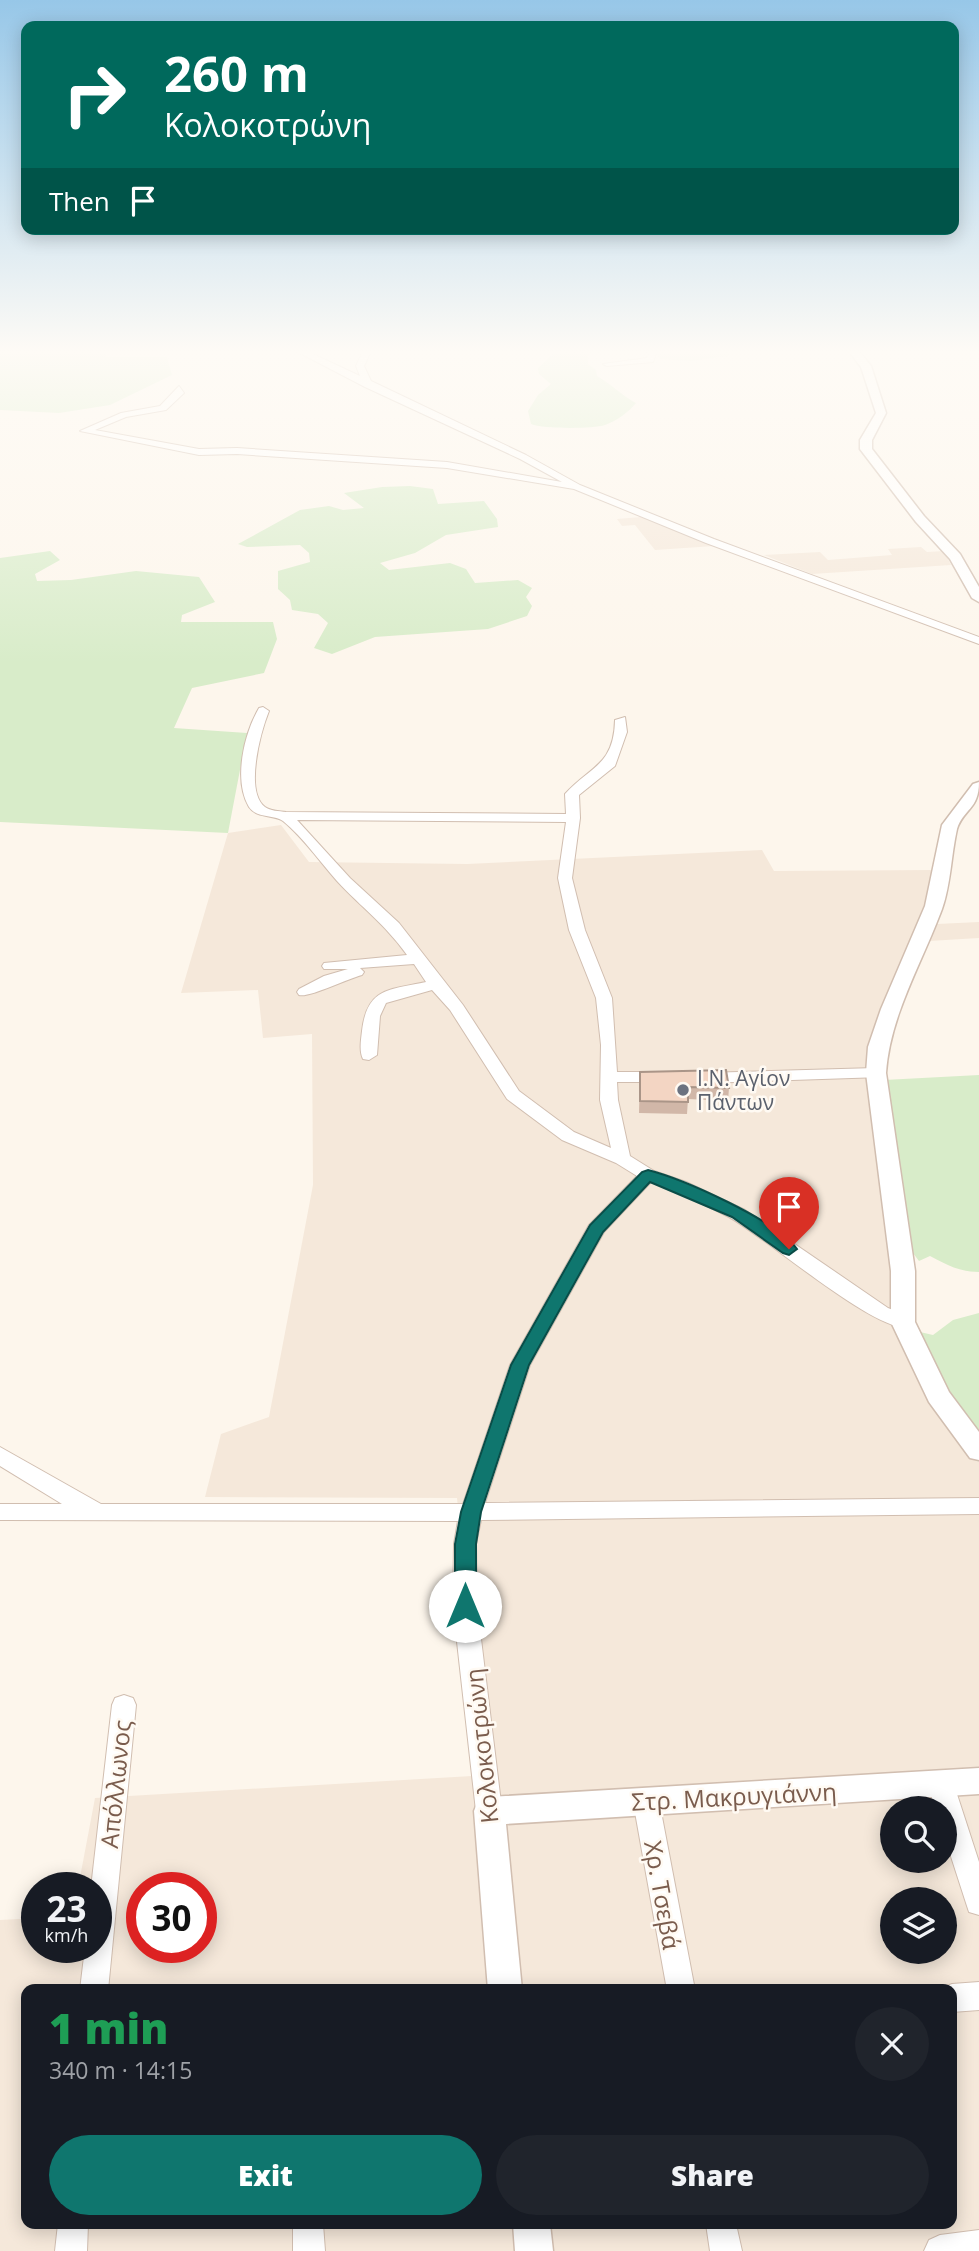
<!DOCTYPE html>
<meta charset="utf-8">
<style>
:root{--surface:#171b24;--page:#20242c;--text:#f1f3f6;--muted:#9ea1a6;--accent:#0f766e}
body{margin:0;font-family:"Open Sans",sans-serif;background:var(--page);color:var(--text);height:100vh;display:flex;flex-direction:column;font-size:26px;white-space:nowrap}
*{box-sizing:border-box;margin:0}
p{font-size:23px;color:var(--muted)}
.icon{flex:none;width:38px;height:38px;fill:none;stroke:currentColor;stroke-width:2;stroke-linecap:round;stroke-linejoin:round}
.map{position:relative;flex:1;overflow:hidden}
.panel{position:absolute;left:21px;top:1984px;width:936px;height:245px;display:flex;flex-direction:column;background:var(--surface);border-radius:14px;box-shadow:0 4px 18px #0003}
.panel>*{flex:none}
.top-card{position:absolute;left:21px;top:21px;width:938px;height:214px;border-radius:14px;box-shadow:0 4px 18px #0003;background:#00695c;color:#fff;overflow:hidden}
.buttons{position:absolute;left:880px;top:1796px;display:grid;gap:14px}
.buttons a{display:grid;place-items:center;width:77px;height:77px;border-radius:50%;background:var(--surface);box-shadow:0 4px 18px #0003;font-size:35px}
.speed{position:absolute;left:21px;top:1872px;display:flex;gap:14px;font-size:35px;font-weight:700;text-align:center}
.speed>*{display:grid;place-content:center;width:91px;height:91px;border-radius:50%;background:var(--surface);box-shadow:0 4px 18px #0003;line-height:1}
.speed small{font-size:18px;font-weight:400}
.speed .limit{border:10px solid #d22;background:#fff;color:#111}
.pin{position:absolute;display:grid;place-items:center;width:60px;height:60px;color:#fff;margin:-72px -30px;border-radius:50% 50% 50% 0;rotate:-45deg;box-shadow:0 0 7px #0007}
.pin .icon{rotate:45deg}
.me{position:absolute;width:77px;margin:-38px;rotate:0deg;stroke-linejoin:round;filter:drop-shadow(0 0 5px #0008)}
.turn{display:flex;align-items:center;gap:24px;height:147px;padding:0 28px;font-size:32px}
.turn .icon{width:91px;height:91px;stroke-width:2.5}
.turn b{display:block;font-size:49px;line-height:60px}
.then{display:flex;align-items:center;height:66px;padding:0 28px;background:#0003;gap:14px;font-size:26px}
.round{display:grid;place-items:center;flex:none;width:74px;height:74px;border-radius:37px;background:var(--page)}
.headline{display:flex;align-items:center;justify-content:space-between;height:119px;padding:0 28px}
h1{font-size:42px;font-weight:800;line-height:52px;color:#1e9e55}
.button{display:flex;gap:14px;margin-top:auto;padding:14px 28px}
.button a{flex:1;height:80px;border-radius:42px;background:var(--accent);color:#fff;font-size:28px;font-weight:800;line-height:80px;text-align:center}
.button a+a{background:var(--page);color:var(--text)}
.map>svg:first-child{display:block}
.residential{fill:#f5e8da;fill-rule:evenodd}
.green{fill:#d8ecc9}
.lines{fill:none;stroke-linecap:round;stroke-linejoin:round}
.minor-casing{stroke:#d1beb0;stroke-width:2}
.tertiary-casing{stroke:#d1beb0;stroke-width:3}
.minor{fill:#fff;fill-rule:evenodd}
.tertiary{fill:#fff;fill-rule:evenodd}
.wall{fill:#d1b7a8}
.building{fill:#f3d5c3;stroke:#aa9588;stroke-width:2}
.route{fill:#0f766e;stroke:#0a4d48;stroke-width:2}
.worship-dot{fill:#6b7280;stroke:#fffaf3;stroke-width:2.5}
.labels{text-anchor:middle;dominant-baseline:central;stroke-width:5;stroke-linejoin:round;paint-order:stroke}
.worship-label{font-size:21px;fill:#5b616d;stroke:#fffaf3;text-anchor:start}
.near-street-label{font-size:24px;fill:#7a5c4d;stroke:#fffaf3}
</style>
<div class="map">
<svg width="979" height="2251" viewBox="0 0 979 2251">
<rect width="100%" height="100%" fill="#fdf6ec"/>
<path class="residential" d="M641 517 714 546 655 550 635 525 622 526 617 519Z
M921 547 927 552 944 551 951 565 812 574 764 555 820 552 828 560 892 555 888 549Z
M281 825 309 862 467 864 762 850 774 871 933 870V889L875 1041 904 1322 979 1449V2251H0V1920L37 1918V1948H96V1888H78L95 1798 472 1776 476 1683 457 1498 205 1497 221 1434 269 1417 313 1185 312 1034 263 1038 258 990 181 993 228 833ZM892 1808H945V1860H892ZM142 1888H201V1948H142ZM892 1899H945V1951H892ZM26 1990H952V2224H26Z
M979 922V938L929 941 937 924Z"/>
<path class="green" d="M0 349H106V357H167L172 375 110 405 59 413 0 410Z
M570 349H603L605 353 588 354V364L596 370 597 376C613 385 621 395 636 403 629 412 616 421 605 425 592 429 543 429 531 424L528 411 538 395 551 384 539 374 538 368 552 355Z
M652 349H732L728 356 691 361 661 359Z
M410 486 433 489 438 504 484 501 497 519 498 527 446 535 415 553 380 563 389 570 450 563 466 569 475 583 518 580 532 588 526 597 532 606 527 616 488 629 375 637 332 654 314 648 328 623 318 614 292 610 290 600 278 589V571L310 562 309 553 300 545 247 547 238 544 300 510 329 506 343 510 364 508 344 493 382 487Z
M50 551 60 560 35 574 37 581 71 580 136 571 199 577 215 602 182 615 181 622H273L277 639 264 673 192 688 174 728 247 733 228 833 0 822V558Z
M979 1075V1272C960 1272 947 1265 930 1256L919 1261 910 1249 884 1080Z
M979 1313V1433C956 1404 922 1370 920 1332L933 1335 953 1320Z"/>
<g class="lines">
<defs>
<path id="minor" d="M292 349H302L360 376 356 366 364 349H372L364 366 371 381 526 455 580 485 714 539 979 637V644L706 543 574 489 447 468 237 454 199 455 80 431 121 413 160 406 179 386 184 393 166 410 126 417 95 430 199 449 237 448 447 462 562 482 520 459 365 387Z
M644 349H652L656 353 653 362 607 366 603 364 647 358 649 355Z
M263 707 269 711C261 731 244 791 265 807 270 811 279 811 286 812L566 814 565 794C590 766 614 766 615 720L625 717 627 732 615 766 579 795 580 818 572 878 585 930 612 998 617 1072H663L671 1077 663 1082H617L618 1100 630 1156 654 1171 686 1182 745 1210 888 1308 910 1317 913 1322 910 1327C879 1336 764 1236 729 1217 704 1204 678 1192 651 1182L604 1232 530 1365 485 1503 979 1498V1514L481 1520 476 1544 477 1606 502 1811 498 1819 489 1822 480 1819 476 1811 453 1606 454 1544 458 1521 0 1520V1504H62L0 1466V1447L101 1504H463L510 1365 589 1225 637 1176 616 1163 562 1140 507 1099 450 1010 432 990 386 1003 380 1016 377 1055 369 1060 363 1059C359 1051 361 1040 362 1031 367 987 390 990 426 982L414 964 360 968 364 972 362 975C347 979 309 998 299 995L297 992 299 989 324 976 348 969H324L322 966 324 963 407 955C385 924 362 908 337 881 320 862 303 837 283 821 274 814 257 819 249 807 233 780 244 734 259 708ZM297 820 566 822 558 878 569 930 596 998 601 1045 600 1100 611 1148 574 1132 519 1091 463 1005 399 923 350 878Z
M876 1068 882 1069 884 1073 882 1077 705 1083 697 1078 705 1073Z
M124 1695 133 1698 136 1705 108 1990H80L85 1948H96V1888H91L112 1705 115 1698Z
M941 1774 950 1777 954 1785 979 1862V1915L969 1912 966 1903 945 1838V1808H935L928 1785 932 1777Z
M646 1790 655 1793 659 1801 695 1990H667L633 1801 637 1793Z
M979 1982V2010L952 2012V1990L942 1988 952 1984Z
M58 2224H88L87 2251H55Z
M293 2224H323L325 2251H293Z
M706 2224H736L742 2251H710Z
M979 2230V2251H924L929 2240 940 2235Z"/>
<path id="tertiary" d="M847 349H857L871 366 886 413 872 440V449L924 516 960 554 979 587V602L972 598 950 559 916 522 860 449V440L876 413 861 367Z
M979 782C979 810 963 809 957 829 951 855 951 884 942 909 922 963 890 1015 886 1073L915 1271V1322L949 1392 979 1432V1460L970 1458 929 1402 891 1322V1271L866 1073 868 1047 881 1009 925 906 942 825 973 784Z
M979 1768V1794L506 1824 522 1990H488L474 1811 478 1801 489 1797Z
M513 2224H550L553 2251H515Z"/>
</defs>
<use href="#minor" class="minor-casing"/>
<use href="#tertiary" class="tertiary-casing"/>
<use href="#minor" class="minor"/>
<use href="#tertiary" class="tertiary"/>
</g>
<path class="wall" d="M640 1072 729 1088 728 1101 688 1099 687 1114 639 1113Z"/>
<path class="building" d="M726 1070 729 1088 688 1087V1102L640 1101V1072Z"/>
<linearGradient id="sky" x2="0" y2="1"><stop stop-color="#97c7e8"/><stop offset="0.53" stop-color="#fefbf6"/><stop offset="1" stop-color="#fefbf6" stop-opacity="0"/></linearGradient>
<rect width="979" height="664" fill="url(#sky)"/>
<path class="route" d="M648 1170C683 1179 776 1220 797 1249L789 1255 783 1253 732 1217 650 1182 603 1232 529 1365 481 1512 476 1544V1606L473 1612 465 1614 458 1612 455 1606V1544L461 1512 511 1365 590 1225 642 1172Z"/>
<circle class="worship-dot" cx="683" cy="1090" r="7"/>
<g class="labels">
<g class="worship-label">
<text x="697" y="1078">Ι.Ν. Αγίον<tspan x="697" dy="24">Πάντων</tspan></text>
</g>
<g class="near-street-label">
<text transform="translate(481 1746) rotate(-96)">Κολοκοτρώνη</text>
<text transform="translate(115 1784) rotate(-84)">Απόλλωνος</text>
<text transform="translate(734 1796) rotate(-3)">Στρ. Μακρυγιάννη</text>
<text transform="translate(663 1895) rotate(80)">Χρ. Τσεβά</text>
</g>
</g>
</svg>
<div class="buttons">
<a><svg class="icon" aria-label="search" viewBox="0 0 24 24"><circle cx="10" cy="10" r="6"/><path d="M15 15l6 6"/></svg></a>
<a><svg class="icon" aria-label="layers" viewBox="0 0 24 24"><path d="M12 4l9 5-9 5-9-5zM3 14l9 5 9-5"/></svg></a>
</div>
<div class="speed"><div>23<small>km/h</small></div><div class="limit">30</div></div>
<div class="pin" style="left:789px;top:1249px;background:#d93025"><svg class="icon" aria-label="arrive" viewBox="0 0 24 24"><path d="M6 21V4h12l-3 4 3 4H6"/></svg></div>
<svg class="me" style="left:465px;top:1606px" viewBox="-20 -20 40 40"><circle r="19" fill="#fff"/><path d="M0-13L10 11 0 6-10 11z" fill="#0f766e"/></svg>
<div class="top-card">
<div class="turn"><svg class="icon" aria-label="right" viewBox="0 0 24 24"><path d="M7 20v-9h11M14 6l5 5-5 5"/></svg><div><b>260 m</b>Κολοκοτρώνη</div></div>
<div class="then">Then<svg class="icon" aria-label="arrive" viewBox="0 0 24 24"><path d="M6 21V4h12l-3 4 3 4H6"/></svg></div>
</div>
<section class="panel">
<div class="headline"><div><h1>1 min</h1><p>340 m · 14:15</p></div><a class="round"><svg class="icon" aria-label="close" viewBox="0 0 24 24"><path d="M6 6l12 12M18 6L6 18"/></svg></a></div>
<div class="button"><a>Exit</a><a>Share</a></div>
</section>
</div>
